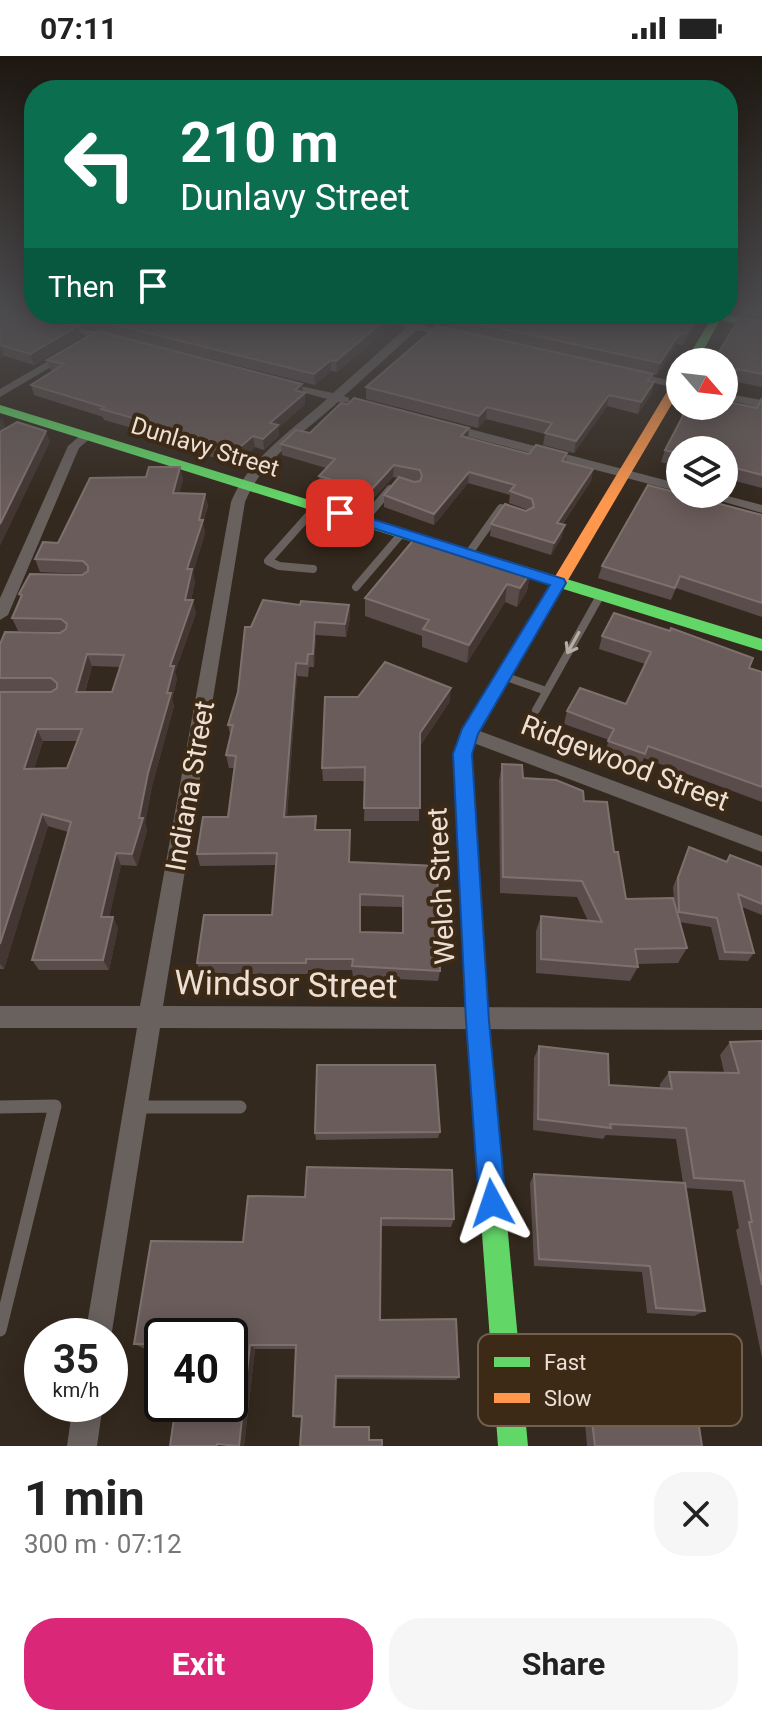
<!DOCTYPE html>
<meta charset="utf-8">
<style>
:root{--surface:#fff;--page:#f6f6f6;--text:#222;--muted:#767676;--accent:#db2777}
body{margin:0;font-family:Roboto,sans-serif;background:var(--page);color:var(--text);height:100vh;display:flex;flex-direction:column;font-size:30px;white-space:nowrap}
*{box-sizing:border-box;margin:0}
p{font-size:26px;color:var(--muted)}
.icon{flex:none;width:44px;height:44px;fill:none;stroke:currentColor;stroke-width:2;stroke-linecap:round;stroke-linejoin:round}
.map{position:relative;height:1390px;overflow:hidden}
.sheet{display:flex;flex-direction:column;background:var(--surface);flex:1}
.sheet>*{flex:none}
.guide{position:absolute;left:24px;top:24px;width:714px;height:244px;border-radius:32px;box-shadow:0 4px 20px #0003;background:#0b6e4f;color:#fff;overflow:hidden}
.needle{width:52px;rotate:118deg}
.buttons{position:absolute;left:666px;top:292px;display:grid;gap:16px}
.buttons a{display:grid;place-items:center;width:72px;height:72px;border-radius:50%;background:var(--surface);box-shadow:0 4px 20px #0003;font-size:40px}
.speed{position:absolute;left:24px;top:1262px;display:flex;gap:16px;font-size:40px;font-weight:700;text-align:center}
.speed>*{display:grid;place-content:center;width:104px;height:104px;border-radius:50%;background:var(--surface);box-shadow:0 4px 20px #0003;line-height:1}
.speed small{font-size:20px;font-weight:400}
.speed .limit{border:4px solid #111;border-radius:12px;background:#fff;color:#111}
.pin{position:absolute;display:grid;place-items:center;width:68px;height:68px;color:#fff;margin:-34px;border-radius:16px;box-shadow:0 4px 12px #0006}
.me{position:absolute;width:88px;margin:-44px;rotate:355deg;stroke-linejoin:round;filter:drop-shadow(0 0 6px #0008)}
.turn{display:flex;align-items:center;gap:28px;height:168px;padding:0 24px;font-size:36px}
.turn .icon{width:104px;height:104px;stroke-width:2.5}
.turn b{display:block;font-size:56px;line-height:68px}
.then{display:flex;align-items:center;height:76px;padding:0 24px;background:#0003;gap:16px;font-size:30px}
.round{display:grid;place-items:center;flex:none;width:84px;height:84px;border-radius:32px;background:var(--page)}
.overview{display:flex;align-items:center;justify-content:space-between;height:136px;padding:0 24px}
h1{font-size:48px;font-weight:700;line-height:60px}
.primary-button{display:flex;gap:16px;margin-top:auto;padding:16px 24px}
.primary-button a{flex:1;height:92px;border-radius:32px;background:var(--accent);color:#fff;font-size:32px;font-weight:700;line-height:92px;text-align:center}
.primary-button a+a{background:var(--page);color:var(--text)}
.status{display:flex;justify-content:space-between;align-items:center;height:56px;padding:0 40px;background:var(--surface);direction:ltr}
.status svg{height:22px;fill:currentColor}
.map>svg:first-child{display:block}
.lines{fill:none;stroke-linecap:round;stroke-linejoin:round}
.lane-far1{stroke:#68615e;stroke-width:8}
.lane{stroke:#68615e;stroke-width:13}
.street{fill:#68615e;fill-rule:evenodd}
.fast{fill:#63d668;fill-rule:evenodd}
.slow{fill:#ff974d;fill-rule:evenodd}
.wall{fill:#5a4c4b;fill-rule:evenodd}
.shaded-wall{fill:#443733}
.building{fill:#6a5c5a;stroke:#7e716d;stroke-width:2;fill-rule:evenodd}
.oneway{stroke:#b7ada5}
.route{fill:#1a73e8;stroke:#114b97;stroke-width:2}
.labels{text-anchor:middle;dominant-baseline:central;stroke-width:8;stroke-linejoin:round;paint-order:stroke}
.far-street-label{font-size:24px;fill:#ece0d5;stroke:#3c2916}
.street-label{font-size:28px;fill:#ece0d5;stroke:#3c2916}
.near-street-label{font-size:34px;fill:#ece0d5;stroke:#3c2916}
.key{fill:#3c2916;stroke:#71604f;stroke-width:2}
.key-label{font-size:22px;fill:#ece0d5}
</style>
<div class="status"><b>07:11</b><svg viewBox="0 0 49 12"><path d="M0 12V9h3v3zM5 12V6h3v6zM10 12V3h3v9zM15 12V0h3v12zM26 1h20v11H26zM47 4h2v5h-2z"/></svg></div>
<div class="map">
<svg width="762" height="1390" viewBox="0 0 762 1390">
<rect width="100%" height="100%" fill="#34291e"/>
<g class="lines">
<path class="lane-far1" d="M364 464 390 433
M469 497 501 452 513 456
M313 513 279 510 268 505 317 450
M356 531 403 476
M504 620 546 635
M536 654 600 540"/>
<path class="lane" d="M0 1051 55 1050 0 1274
M137 1051H240"/>
<path class="street" d="M356 258H375L413 266 422 258H433L422 269 460 279 455 282 417 274 344 340 349 342V346H338C306 375 261 405 245 446L163 950 762 952V974L160 972 110 1288V1280H85L137 972H0V950H140L231 446C248 403 293 373 327 343L276 329V325L333 337 407 271Z
M56 265 120 282 121 284 116 287 52 270V266Z
M69 293 73 294V298L0 341V333Z
M629 315 680 327V333L625 320V316Z
M724 337 762 344V352L724 343Z
M447 367 680 428V436L443 374 441 371Z
M83 377 93 380 79 392 8 559 0 564V542L68 390Z
M697 438H720L762 449V457Z
M469 671 762 780V796L463 683 460 678Z
M73 1348H103L97 1390H67Z"/>
<path class="fast" d="M699 258H724L762 267V273L720 264 697 306H685L711 263Z
M0 349 762 583V595L0 357Z
M533 565 541 570 478 679 471 698 488 965 528 1390H498L466 965 453 698 463 673 527 566Z"/>
<path class="slow" d="M680 321V334L541 570 539 574H527L525 570 674 324Z"/>
</g>
<path class="wall" d="M0 252H34V258H387L391 270 337 316 331 315 315 329 58 265 78 270 81 281 34 309 4 300 0 302Z
M743 252H762V263L744 258 745 255H742Z
M434 258H701L699 265 683 289 677 288 657 319 447 272 448 264 434 261Z
M762 265V331L733 325 728 335H726L724 342V306H714L716 301Z
M47 304 303 336 305 348 278 372 279 380 264 394 255 391 236 408 182 392 181 386 104 364 103 361 34 339 31 329 53 315 51 314Z
M653 318 651 326H654L651 338 638 358 607 350 574 397 543 389 545 378 486 363 478 372 366 343V331Z
M762 342V432L724 422V394H680V411L661 406 665 394 757 352Z
M310 377 468 382 529 398 567 397 566 406 593 413 591 425 562 469V481L551 499 490 480 491 468 528 454 509 447 510 439 468 427 434 469 384 451V439L399 422 393 421 370 446 320 431 319 420 326 412 282 399 281 388Z
M180 411 183 424 179 437 205 438 208 450 203 467 205 477 193 517 195 526 191 544 196 557 175 616 177 623 172 643 174 650 152 730 145 767 147 774 137 810 121 809 109 861H113L118 872 109 914H39L32 904 68 776 48 770 4 913H0V636H51L53 635H0V588L62 576 18 575 12 562 20 542 19 538 84 518 40 516 35 503 146 421ZM92 610 120 611 112 636H85ZM43 685H78L67 712 34 713Z
M762 459V561L676 532 671 544 598 522 602 510Z
M530 517 527 535 517 551 505 546 467 607 422 591V580L365 560V542Z
M300 549H349L350 562 346 581 316 579 314 611H309L308 621 297 620 287 761 317 774 350 786V806L437 810 440 915 438 925 353 921 352 914H308V918H201L197 907 272 859 276 809 200 810 197 798 228 761 234 712H229L226 699 231 682 228 669 238 636 251 571ZM361 850 403 851V877L360 876Z
M602 580 749 612 762 616V746L644 702 640 711 604 698 609 684 564 668 567 655 626 648 645 608 599 593Z
M450 645 420 690 419 765H364L365 725H323L322 712Z
M502 708 523 722 584 745 614 796 626 843 674 844 673 831 689 791 726 806 730 799 762 811V859L742 851 754 897 748 905 719 904 711 871 679 866 687 892 678 907 638 908V911L630 925 536 917V875L541 860 588 865 577 841 500 837 499 725Z
M762 985V1302L736 1174 739 1172 732 1135 685 1132 705 1255 694 1260 647 1257 642 1216 534 1210 530 1127 534 1118 683 1127 676 1083 606 1079 603 1083 533 1074 534 1002 539 990 609 1029 660 1032V1028L669 1016H724L720 999 730 986Z
M440 1076 438 1082 316 1084 315 1077Z
M248 1140 454 1163 451 1171 381 1170 380 1264 459 1321 456 1324 337 1323 336 1371 382 1390 301 1362H296L293 1360 296 1293H255L244 1390 223 1389 230 1280H162V1292H143L134 1288 243 1186Z
M592 1365 702 1390H587L585 1366Z"/>
<path class="shaded-wall" d="M699 258H701L699 265 683 289 686 278Z
M391 259V270L337 316 336 305Z
M78 270 81 281 34 309 30 298Z
M680 277 677 288 657 319 660 307Z
M0 290 4 300 0 302Z
M331 304V315L315 329 314 318Z
M654 326 651 338 638 358 641 346Z
M302 328 303 338 305 337V348L278 372 279 380 264 394 263 383 270 367 295 334Z
M609 339 607 350 574 397 576 385Z
M487 351 486 363 478 372 479 360Z
M2 362 6 374 0 379V364Z
M469 372 468 383 461 380Z
M46 375 50 386 0 490V468Z
M253 380 255 391 236 408 234 396Z
M394 409 393 421 370 446V435Z
M180 411 183 424 175 450 173 437Z
M593 413 591 425 555 479 557 467Z
M469 416 468 427 434 469V458Z
M205 438 208 450 203 467 205 477 193 517 195 526 188 556 185 544 187 513Z
M565 469 562 481 551 499 554 487Z
M530 517 527 535 517 551 520 532Z
M507 528 505 546 467 607 469 589Z
M193 544 196 557 175 616 177 623 172 643 174 650 152 730 145 767 147 774 137 810 132 798 148 717 167 637 170 610Z
M349 549 350 562 346 581 345 568Z
M315 566 316 579 314 611 313 598Z
M87 598 92 610 81 648 76 636Z
M296 607 297 620 286 773 284 761Z
M451 632 450 645 419 691 420 677Z
M37 673 43 685 30 726 24 713Z
M42 758 48 770 4 913 0 908V888Z
M116 797 121 809 107 872 101 861Z
M113 861 118 872 109 914 103 904Z
M250 1289 255 1293 244 1390H239Z
M336 1320 337 1323 336 1372 334 1371Z"/>
<path class="building" d="M0 252H9L78 270 30 298 0 289Z
M72 258H387L391 259 336 305 331 304 314 318Z
M451 258H699L686 278 680 277 660 307 448 261Z
M740 261 762 265V318L737 313 732 323H726L727 334 724 339V306H718L720 302 716 301Z
M437 270 653 318 648 325 654 326 641 346 609 339 576 385 545 377 552 367 487 351 479 360 366 331Z
M97 275 302 328 295 334 305 337 270 367 278 369 263 383 253 380 234 396 180 381 185 377 101 353 104 351 31 329 64 308 47 304Z
M354 342 469 372 461 380 529 398 536 389 567 397 562 405 593 413 557 467 565 469 554 487 491 468 505 448 526 455 534 451 532 443 510 435 515 429 469 416 434 458 384 439 399 421 414 426 420 425 422 420 420 414 394 409 370 435 319 420 335 403 281 388 296 374 310 377 341 347 348 348Z
M762 342V419L724 409V394H680V398L665 394 688 350H724V345L757 352Z
M17 366 46 375 0 468V376Z
M149 411H180L173 437 205 438 199 464H203L187 513H192L185 544H193L170 610H174L167 637H171L148 717 139 762H143L132 798 116 797 101 861H113L103 904H32L71 766 42 758 0 888V636H51L57 632V627L51 622H0V588L5 576 60 577 66 573 67 568 61 563 12 562 22 539 19 538 30 518 82 519 88 515V510L83 505 35 503 43 486 58 487 90 422 146 421ZM87 598 124 599 112 636H76ZM37 673H82L67 712 24 713Z
M648 429 762 459V547L680 520 675 532 602 510Z
M416 481 530 517 520 532 507 528 469 589 423 573 429 564 365 542Z
M263 544 300 549 301 545 349 549 345 568 315 566 313 598H308L307 608 296 607 284 761 316 760 315 774H350L349 806 437 810 440 915 352 910 353 903H306V907H197L204 859H272L277 797 197 798 203 761H228L236 700 226 699 233 669H228L238 636 245 571H251ZM360 838 403 840V877L360 876Z
M614 557 670 575 671 572 753 602 749 612 762 616V731L648 690 645 698 608 685 614 673 567 655 580 632 626 648 651 596 602 580Z
M385 606 451 632 420 677V752H364L365 711 322 712 325 641H358Z
M502 708 522 709 523 722 556 724 583 735 584 745 607 746 614 796H618L626 843 673 842 687 892 635 893 638 911 541 903V860L602 866 582 825 503 821Z
M689 791 727 806 730 799 762 811V848L738 838 754 897 725 896 717 862 679 856 678 822Z
M762 985V1229L749 1166H752L744 1125 694 1122 686 1072 610 1068 611 1072 538 1063 539 990 608 998 609 1029 672 1033 669 1016 739 1017 730 986Z
M317 1009H435L440 1076 315 1077Z
M307 1111 452 1114 454 1163 381 1162 380 1264 456 1263 459 1321 336 1320 334 1371H369V1384H382V1390H300L302 1360H293L296 1289H250L239 1390 217 1388V1390H170L176 1348H230V1280H162V1288H134L151 1185 243 1186 248 1140 305 1141Z
M534 1118 685 1127 705 1255 656 1252 650 1210 539 1203Z
M698 1364 702 1390H595L592 1365Z"/>
<defs><path id="oneway-shaft" d="M-6 0H5M1.5-3L5.5 0L1.5 3" fill="none" stroke-width="1.6" stroke-linecap="round" stroke-linejoin="round" transform="scale(2)"/></defs>
<use class="oneway" href="#oneway-shaft" transform="translate(573 587) rotate(119)"/>
<linearGradient id="sky" x2="0" y2="1"><stop stop-color="#1d1710"/><stop offset="0.57" stop-color="#4a494c"/><stop offset="1" stop-color="#4a494c" stop-opacity="0"/></linearGradient>
<rect width="762" height="446" fill="url(#sky)"/>
<path class="route" d="M340 453 564 523 566 527 478 678 472 698 489 965 506 1147 502 1157 492 1160 483 1157 479 1147 466 965 453 698 462 673 550 529 335 460 333 457Z"/>
<g class="labels">
<g class="far-street-label">
<text transform="translate(205 391) rotate(17)">Dunlavy Street</text>
</g>
<g class="street-label">
<text transform="translate(625 707) rotate(21)">Ridgewood Street</text>
<text transform="translate(190 730) rotate(-80)">Indiana Street</text>
<text transform="translate(441 830) rotate(-93)">Welch Street</text>
</g>
<g class="near-street-label">
<text transform="translate(286 928) rotate(1)">Windsor Street</text>
</g>
</g>
<rect x="478" y="1278" width="264" height="92" rx="12" class="key"/>
<rect x="494" y="1301" width="36" height="10" fill="#63d668"/>
<rect x="494" y="1337" width="36" height="10" fill="#ff974d"/>
<g class="key-label">
<text x="544" y="1314">Fast</text>
<text x="544" y="1350">Slow</text>
</g>
</svg>
<div class="buttons">
<a><svg class="needle" viewBox="-14 -14 28 28"><path d="M0-13l5 13h-10z" fill="#e53935"/><path d="M0 13l5-13h-10z" fill="#767676"/></svg></a>
<a><svg class="icon" aria-label="layers" viewBox="0 0 24 24"><path d="M12 4l9 5-9 5-9-5zM3 14l9 5 9-5"/></svg></a>
</div>
<div class="speed"><div>35<small>km/h</small></div><div class="limit">40</div></div>
<div class="pin" style="left:340px;top:457px;background:#d93025"><svg class="icon" aria-label="arrive" viewBox="0 0 24 24"><path d="M6 21V4h12l-3 4 3 4H6"/></svg></div>
<svg class="me" style="left:492px;top:1147px" viewBox="-20 -20 40 40"><path d="M0-17L14 15 0 8-14 15z" fill="#1a73e8" stroke="#fff" stroke-width="4"/></svg>
<div class="guide">
<div class="turn"><svg class="icon" aria-label="left" viewBox="0 0 24 24"><path d="M17 20v-9H6M10 6l-5 5 5 5"/></svg><div><b>210 m</b>Dunlavy Street</div></div>
<div class="then">Then<svg class="icon" aria-label="arrive" viewBox="0 0 24 24"><path d="M6 21V4h12l-3 4 3 4H6"/></svg></div>
</div>
</div>
<section class="sheet">
<div class="overview"><div><h1>1 min</h1><p>300 m · 07:12</p></div><a class="round"><svg class="icon" aria-label="close" viewBox="0 0 24 24"><path d="M6 6l12 12M18 6L6 18"/></svg></a></div>
<div class="primary-button"><a>Exit</a><a>Share</a></div>
</section>
